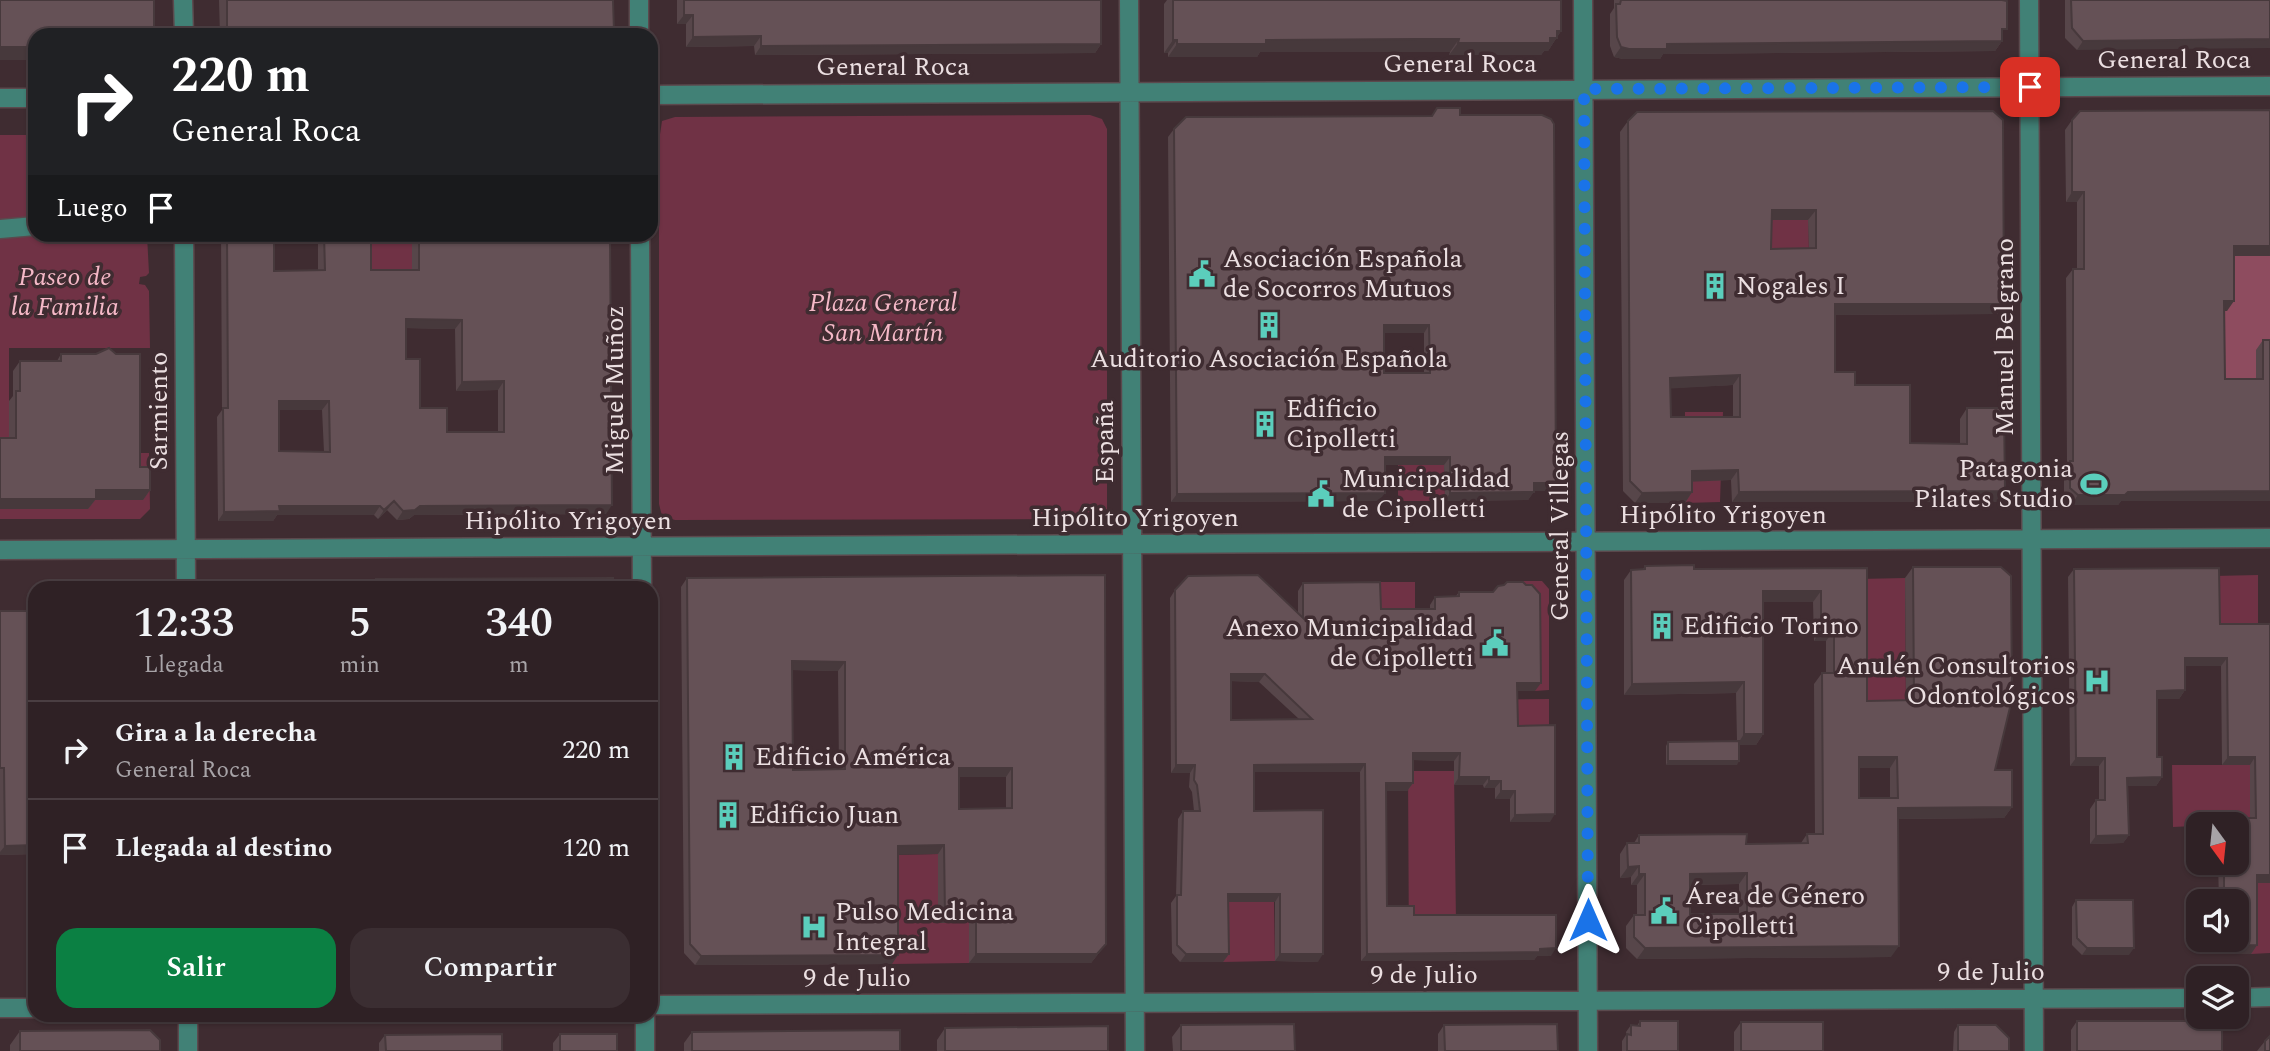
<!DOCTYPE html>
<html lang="es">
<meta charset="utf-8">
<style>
:root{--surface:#2f2125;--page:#3b2e32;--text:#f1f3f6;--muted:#a7a3a7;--line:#4a3e42;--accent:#0b8043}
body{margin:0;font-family:Spectral,serif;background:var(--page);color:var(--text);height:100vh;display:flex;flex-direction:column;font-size:26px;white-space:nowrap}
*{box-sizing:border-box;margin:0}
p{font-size:23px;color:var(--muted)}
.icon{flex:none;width:38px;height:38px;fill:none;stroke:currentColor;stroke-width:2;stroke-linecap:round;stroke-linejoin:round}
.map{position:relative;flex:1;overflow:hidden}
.panel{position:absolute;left:28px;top:581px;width:630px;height:441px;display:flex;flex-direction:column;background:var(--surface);border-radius:21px;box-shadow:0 2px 5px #0004,0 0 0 2px var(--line)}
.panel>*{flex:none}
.banner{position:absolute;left:28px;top:28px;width:630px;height:214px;border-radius:21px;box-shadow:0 2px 5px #0004,0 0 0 2px var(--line);background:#202124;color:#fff;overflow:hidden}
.needle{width:46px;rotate:165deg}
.fabs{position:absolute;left:2186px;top:812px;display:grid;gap:14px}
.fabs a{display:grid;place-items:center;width:63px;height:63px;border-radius:14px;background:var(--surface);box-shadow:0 2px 5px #0004,0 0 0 2px var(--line);font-size:35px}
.pin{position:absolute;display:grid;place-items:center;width:60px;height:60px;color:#fff;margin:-30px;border-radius:14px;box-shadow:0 4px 10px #0006}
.me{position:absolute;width:77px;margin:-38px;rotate:0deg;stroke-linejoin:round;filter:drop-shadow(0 0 5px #0008)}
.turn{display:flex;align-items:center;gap:24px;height:147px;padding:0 28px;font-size:32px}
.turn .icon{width:91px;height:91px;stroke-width:2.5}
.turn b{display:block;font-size:49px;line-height:60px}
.then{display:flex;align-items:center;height:66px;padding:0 28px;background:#0003;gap:14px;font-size:26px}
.eta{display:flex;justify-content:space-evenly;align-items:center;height:119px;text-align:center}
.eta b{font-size:42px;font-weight:600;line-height:49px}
.cta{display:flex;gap:14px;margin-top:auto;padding:14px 28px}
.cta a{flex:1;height:80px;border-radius:21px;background:var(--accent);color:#fff;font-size:28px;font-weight:600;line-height:80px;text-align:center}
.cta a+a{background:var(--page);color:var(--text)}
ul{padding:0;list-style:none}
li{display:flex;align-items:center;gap:21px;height:98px;padding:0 28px;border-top:2px solid var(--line)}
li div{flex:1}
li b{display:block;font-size:26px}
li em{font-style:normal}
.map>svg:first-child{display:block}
.green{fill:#703245}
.forest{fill:#8e4c5f}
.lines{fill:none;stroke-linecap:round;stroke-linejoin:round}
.minor-casing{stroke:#5b494d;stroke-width:21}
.minor{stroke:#418176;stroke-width:18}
.wall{fill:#57464a;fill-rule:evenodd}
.shaded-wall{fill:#47393c}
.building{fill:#655156;stroke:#47393c;stroke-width:2;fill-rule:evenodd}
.route{stroke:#1a73e8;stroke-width:12;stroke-dasharray:0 21.6}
.labels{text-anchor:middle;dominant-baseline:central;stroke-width:7;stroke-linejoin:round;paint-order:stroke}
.street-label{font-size:26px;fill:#ebdfe1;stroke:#3f2c31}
.poi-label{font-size:26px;fill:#ebdfe1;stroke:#3f2c31;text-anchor:start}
.park-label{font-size:26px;font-style:italic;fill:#f5b8c7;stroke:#3f2c31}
</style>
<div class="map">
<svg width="2270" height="1051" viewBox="0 0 2270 1051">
<rect width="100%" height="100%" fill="#3f2c31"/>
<path class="green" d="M1090 115 1102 119 1107 129V509L1103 515 1083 519 675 520 662 516 659 504V141L662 121 675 117Z
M0 135H35V234L147 235 149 273 146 276 140 277 139 284 145 285 149 291 150 348H9V448H0Z
M1808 177 1809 259H1722Z
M318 235H412V279H365L342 240 318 241Z
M1398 403 1444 435 1445 501H1398Z
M1685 412H1723L1720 502 1685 503Z
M133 453H149L150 509 140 519H0V461H9L10 509H88V500Z
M2258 575V623L2214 624 2213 576Z
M1905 578 1906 711 1860 712 1859 579Z
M1518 581H1542L1549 589V690L1535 691Z
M1375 582H1415V639L1359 617Z
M1549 699V733H1476V700Z
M2172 765H2250V820H2270V953L2251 954 2236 824 2173 827Z
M1408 771H1454L1456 922 1409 961Z
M938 854 969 922V963L892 964 891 855Z
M1223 902H1274L1275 961 1223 962Z"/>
<path class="forest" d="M2227 256H2270V350L2256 388 2188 418 2217 311 2227 310Z"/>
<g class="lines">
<defs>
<path id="minor" d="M183 0 184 35
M639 0V35
M1129 0 1135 1051
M1583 0 1588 1051
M2029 0 2034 1051
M651 95 2270 86
M0 98H35
M0 229 35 226
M184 234 186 588
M640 234 642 588
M0 550 2270 538
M2236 998 2270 997
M651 1005 2198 998
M0 1008H35
M188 1015V1051
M645 1015V1051"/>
</defs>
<use href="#minor" class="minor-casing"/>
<use href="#minor" class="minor"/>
</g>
<path class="wall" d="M219 0H613L614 31 611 35H220Z
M677 0H1101V44L1095 53 755 55 754 46 686 47V24H677Z
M1167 0H1561V31L1548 51H1544L1541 55H1449L1450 52 1409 51 1260 52 1257 57H1168V53H1164V4Z
M1614 0H2002V41L1995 51 1663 54 1660 59H1623L1614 57 1610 46V14L1614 8Z
M2065 0H2270L2077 50 2065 38Z
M2270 110V256H2234L2227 311H2224L2225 379H2256V350L2263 340 2270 501H2121L2118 505H2071L2064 497V470L2067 466 2066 278 2073 269H2077V202H2066L2065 130 2072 120Z
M1637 112 2004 304 1997 314 1835 315V372L1855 385 1910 443 1960 444V419L1967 408 2005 491 1998 502H1732L1731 480 1692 481V492L1685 503H1635L1623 491 1620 132 1628 121ZM1772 220H1808L1809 248 1771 249ZM1733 385V417H1671L1670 388Z
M1460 115 1550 491H1534L1528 500 1445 501 1444 465H1385L1379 501 1171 502 1168 137 1174 129ZM1384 333H1424V373H1384Z
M221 234H274V271L318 270V237H310V234H371V270H412V243L418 234 606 514 414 515 409 519 397 520 387 510 378 519 374 515H277L273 521H218L217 417 222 410ZM406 328 455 329 456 391 498 390V432H447L420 408 406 359ZM279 410H322L324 452 279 451Z
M61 354 140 467 150 490 143 500H95L88 509H0V438H9V401L13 396V371L20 361H57Z
M1645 566 1694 569 1867 568V701L1906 700 1905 578 1913 567 1995 770 2012 807 2004 818 1898 819 1891 957 1637 959 1626 948V926L1634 915H1637V885H1631V877L1620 878V854L1627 843H1634L1639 835 1746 844 1801 843 1807 834H1815L1814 684 1822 673H1826V641H1814L1813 602H1763V734L1756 745H1739L1737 765H1666V746L1668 742 1737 741 1736 693 1624 695V580L1631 570 1643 569ZM1859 768H1890V798H1859ZM1739 884V914H1690V885Z
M2074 569 2220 624H2270V883H2257V945L2251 954H2226V943L2213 944V940H2236V901H2219L2218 863H2236V824H2213L2217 818H2250V765H2222L2221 666H2185V690L2179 699H2157V757L2162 777 2156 786H2128L2129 835 2123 843 2090 844V809L2096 800H2099V766H2070L2068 577Z
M1105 575 1106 944 1091 963H969V922L938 923V854H898L892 964 695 965 684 953 681 587 687 578ZM792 670 838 671 839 769 793 770ZM959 777H1006V808L959 809Z
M376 579 613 588H370Z
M229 580 284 588H224Z
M1303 583 1381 609H1430V605L1435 597 1456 596 1459 592 1535 691H1517L1518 726 1550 822H1510V799H1495V788H1484L1483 785H1454V761L1413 760V783L1407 791H1386L1387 906 1551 956H1537L1534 960 1361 961 1360 772H1254V811L1318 962 1275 961V902H1228L1229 954 1223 962H1180L1172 953 1171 903 1176 896 1178 819 1183 811H1194L1192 792 1189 787 1190 773H1171L1170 598 1175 590 1298 613V591ZM1231 681 1259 682 1299 719 1231 720Z
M0 611H35V854L0 855Z
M2076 900 2129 955H2082L2072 945V907Z
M1640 1021 1678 1051H1622V1041L1626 1035V1032L1631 1025 1637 1026Z
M2077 1021 2222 1051H2071V1030Z
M1741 1022 1823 1051H1734V1032Z
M1181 1025 1295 1051H1173L1172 1037Z
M1444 1025 1558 1051H1438V1034Z
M1958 1025 2009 1051H1953L1954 1032Z
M945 1028 1108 1051H937V1040Z
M20 1031 160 1051H10V1045Z
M692 1032 900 1051H684V1043Z
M560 1034 617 1051H553V1043Z
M385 1035 502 1051H379V1043Z
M2265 1041 2270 1051H2257Z"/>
<path class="shaded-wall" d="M684 15H693L686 24H677Z
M1557 31H1561L1548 51H1544L1541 55H1449L1458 43Z
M761 36 754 46 686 47 693 37Z
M1459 39 1450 52H1260L1257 57H1168L1177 44 1266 40Z
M2270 39V48L2077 50 2083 41Z
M1173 40H1177L1168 53H1164Z
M2002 41 1995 51 1663 54 1660 59H1623L1614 57 1621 47 1667 44Z
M1101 44 1095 53 755 55 761 46Z
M0 47H35V60H0Z
M2072 192H2084L2077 202H2066Z
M1772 210H1816L1808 220H1765Z
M311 234H320L318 237H310Z
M2234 246H2270V256H2227Z
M2224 301H2234L2227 311H2217Z
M1835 304H2004L1997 314 1828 315Z
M406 319 462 320 455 329 399 328Z
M1384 325H1429L1424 333H1378Z
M1740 375 1733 385 1663 389 1670 378Z
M504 381 498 390 456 391 462 382Z
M279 401H329L322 410H272Z
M1385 457H1450L1444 465H1379Z
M1738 470 1731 480 1685 482 1692 471Z
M1534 483H1556L1550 491H1528Z
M96 490H150L143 500H95L88 509H0V499Z
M2005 491 1998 502H1732L1739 492Z
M2270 491V501H2121L2118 505H2071L2078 495 2128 492Z
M1534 492 1528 500 1445 501 1450 493Z
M1692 492 1685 503H1635L1642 493Z
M1385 493 1379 501 1171 502 1177 494Z
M394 501 387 510 378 519 384 510Z
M612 505 606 514 414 515 409 519 397 520 403 511 420 506Z
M279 506H380L374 515H277L273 521H218L224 512Z
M1763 591H1821L1813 602H1755Z
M1821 630H1834L1826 641H1814Z
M2185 658H2227L2221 666H2179Z
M792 661 845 662 838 671 786 670Z
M1231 674H1265L1259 682 1226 681Z
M1744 682 1736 693 1624 695 1632 684Z
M1517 683H1541L1535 691H1512Z
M2185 690 2179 699H2151L2157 691Z
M1744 734H1763L1756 745H1737Z
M1413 753H1460L1454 761 1408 760Z
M1859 757H1897L1890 768H1852Z
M2228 757H2255L2250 765H2222Z
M2076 758H2105L2099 766H2070Z
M1668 761H1739L1737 765H1666Z
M1365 764 1360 772H1249L1254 765Z
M1176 765H1195L1190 773H1171Z
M959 768H1012L1006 777H953Z
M1459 777H1489L1483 785H1454Z
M2162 777 2156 786H2122L2127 778Z
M1489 781H1501L1495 788H1484Z
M1386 783H1413L1407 791H1381Z
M1501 791H1515L1510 799H1495Z
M2012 807 2004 818 1890 819 1898 808Z
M1555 814 1550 822H1510L1515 815Z
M2129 835 2123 843 2090 844 2096 836Z
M35 845V854L0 855V852L5 846Z
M944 845 938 854 892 855 898 846Z
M1639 866 1631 877 1620 878 1628 867Z
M1747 873 1739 884 1682 885 1690 874Z
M1639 874H1645L1637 885H1631Z
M2257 875H2270V883H2251Z
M1228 894H1280L1275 902H1223Z
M976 913 969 922 938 923 945 914Z
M2215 940H2228L2226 943 2213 944Z
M1106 944 1091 963H969L976 954Z
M2257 945 2251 954H2226L2232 946Z
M1899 946 1891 957 1637 959 1645 948Z
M1556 948 1551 956H1537L1534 960 1361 961 1367 954Z
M2087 948H2134L2129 955H2082Z
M1186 954H1229L1223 962H1180Z
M1280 954H1323L1318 962 1275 961Z
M898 955 892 964 695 965 701 956Z"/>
<path class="building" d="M0 0H154V34L152 35H35V47H0Z
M227 0H613L614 31H610V35H227Z
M684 0H1101V44L761 46V36L693 37V15H684Z
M1173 0H1561V31H1557V38H1550V43H1458L1459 39H1418L1266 40V44H1177V40H1173Z
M1621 0H2002L2007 1V29H2002V41L1667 44V49H1629L1621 47 1617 37 1616 4H1620Z
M2071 0H2270V39L2083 41 2072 28Z
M1437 108H1460V115H1542L1551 119 1554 124 1556 483H1534V492L1450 493V457H1385V493L1177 494 1174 129 1186 117 1432 116ZM1384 325H1429L1430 373H1384Z
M2270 110V246H2234V301H2224L2225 379H2263V340H2270V491L2128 492 2125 495H2078L2070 488V461H2073V269H2084V192H2072V120L2080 111Z
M1993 111 2003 120 2004 304H1835V372H1855V385H1910V443L1967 444V408H2004L2005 491 1739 492 1738 470 1692 471V492L1642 493 1630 481 1628 121 1637 112ZM1772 210H1816V248L1771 249ZM1740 375V417H1671L1670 378Z
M227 234H274V271L325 270 324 234H371V270H419V234H610L612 505 420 506 415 510 403 511 394 501 384 510 380 506H279L280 511 224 512 223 408H228ZM406 319 462 320V382L504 381V432H447V408H420V359H406ZM279 401H329L330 452 279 451Z
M109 348 116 354H140V467H150V490H96V499H0V438H16V391H20V361H61V354H96Z
M1694 565V569L1867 568V701L1914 700 1913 567H2001L2011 576 2012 699 1995 770H2012V807L1898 808 1899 946 1645 948 1634 937V915H1645V874H1639V866L1628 867 1627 843H1639V835L1747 834 1746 844 1808 843 1807 834H1823L1822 673H1834V630H1821V591H1763V734H1744V682L1632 684 1631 570 1645 569V566ZM1859 757H1897L1898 798H1859ZM1747 873V914H1690V874Z
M2219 568 2220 624H2270V875H2257V945L2232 946V940H2236V901H2224V863H2236V824H2217V818H2256L2255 757H2228L2227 658H2185V690L2157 691V757H2162V777L2127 778 2129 835 2096 836V800H2105V758H2076L2074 569Z
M1105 575 1106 944 1097 954H976V913L945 914 944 845 898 846V955L701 956 690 944 687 578ZM792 661 845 662V769L793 770ZM959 768H1012V808L959 809Z
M1258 575 1303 618V583L1380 582 1381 609H1435V597L1459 596V592H1493L1498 586 1504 585 1507 582H1523L1526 585H1532L1540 594 1541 683H1517L1518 726 1555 725V814L1515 815V791H1501V781H1489V777H1459L1460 753H1413V783H1386L1387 906H1414V915H1556V948L1540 949V952L1367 954 1365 764 1254 765V811L1323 810V954H1280V894H1228L1229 954H1186L1177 945V895H1181L1183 811H1200L1197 785 1194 780 1195 765H1176L1175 590 1188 576ZM1231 674H1265L1312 719 1231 720Z
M613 578V588H376V579Z
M229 580H284V588H230Z
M0 611H35V845L5 846 4 768H0Z
M1739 741V761H1668V742Z
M2076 900H2133L2134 948H2087L2077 938Z
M1640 1021H1678V1051H1627V1034L1631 1035V1025L1640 1026Z
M2077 1021H2222V1051H2077Z
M1741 1022H1823V1051H1741Z
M1294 1024 1295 1051H1181V1025Z
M1557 1024 1558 1051H1445L1444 1025Z
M1958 1025H1996L2009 1038V1051H1958Z
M1108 1026V1051H945V1028Z
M150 1030 160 1040V1051H20V1031Z
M900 1030V1051H692V1032Z
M502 1034V1051H386L385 1035Z
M560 1034H617V1051H560Z
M2270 1036V1051H2265V1041Z"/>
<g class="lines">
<path class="route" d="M1588 920 1584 89 2030 87"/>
</g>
<defs>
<symbol id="civic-bare" viewBox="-9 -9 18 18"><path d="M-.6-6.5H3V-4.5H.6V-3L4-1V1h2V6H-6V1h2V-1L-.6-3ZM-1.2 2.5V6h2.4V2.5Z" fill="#5bcebc" stroke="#3f2c31" stroke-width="2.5" paint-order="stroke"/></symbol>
<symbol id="building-bare" viewBox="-9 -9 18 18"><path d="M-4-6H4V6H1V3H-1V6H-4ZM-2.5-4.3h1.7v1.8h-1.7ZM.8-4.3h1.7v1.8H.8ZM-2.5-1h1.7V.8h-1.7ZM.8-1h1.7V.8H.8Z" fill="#5bcebc" stroke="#3f2c31" stroke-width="2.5" paint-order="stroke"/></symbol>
<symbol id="stadium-bare" viewBox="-9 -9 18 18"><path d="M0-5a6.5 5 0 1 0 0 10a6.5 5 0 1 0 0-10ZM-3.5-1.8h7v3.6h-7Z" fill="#5bcebc" stroke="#3f2c31" stroke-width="2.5" paint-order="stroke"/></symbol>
<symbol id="hospital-bare" viewBox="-9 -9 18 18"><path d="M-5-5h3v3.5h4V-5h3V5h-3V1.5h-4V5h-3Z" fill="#5bcebc" stroke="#3f2c31" stroke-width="2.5" paint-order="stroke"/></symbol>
</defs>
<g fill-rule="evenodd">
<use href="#civic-bare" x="1183" y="255" width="38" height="38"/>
<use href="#building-bare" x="1696" y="267" width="38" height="38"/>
<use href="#building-bare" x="1250" y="306" width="38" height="38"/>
<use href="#building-bare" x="1246" y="405" width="38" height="38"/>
<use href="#stadium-bare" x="2075" y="465" width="38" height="38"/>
<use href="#civic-bare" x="1302" y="475" width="38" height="38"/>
<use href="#building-bare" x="1643" y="607" width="38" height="38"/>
<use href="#civic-bare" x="1476" y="624" width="38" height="38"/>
<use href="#hospital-bare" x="2078" y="662" width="38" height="38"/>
<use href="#building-bare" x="715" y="738" width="38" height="38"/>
<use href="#building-bare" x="709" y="796" width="38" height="38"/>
<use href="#civic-bare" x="1645" y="892" width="38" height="38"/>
<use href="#hospital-bare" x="795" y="908" width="38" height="38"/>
</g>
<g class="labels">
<g class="street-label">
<text x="2174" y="60">General Roca</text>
<text x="1460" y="64">General Roca</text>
<text x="893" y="67">General Roca</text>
<text transform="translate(2005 337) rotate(-90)">Manuel Belgrano</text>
<text transform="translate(615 390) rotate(-90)">Miguel Muñoz</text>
<text transform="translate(159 411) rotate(-90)">Sarmiento</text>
<text transform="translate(1105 442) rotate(-90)">España</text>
<text x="1723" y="515">Hipólito Yrigoyen</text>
<text x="1135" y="518">Hipólito Yrigoyen</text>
<text x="568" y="521">Hipólito Yrigoyen</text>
<text transform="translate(1560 526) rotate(-90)">General Villegas</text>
<text x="1991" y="972">9 de Julio</text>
<text x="1424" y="975">9 de Julio</text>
<text x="857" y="978">9 de Julio</text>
</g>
<g class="poi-label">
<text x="1223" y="259">Asociación Española<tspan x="1223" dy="30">de Socorros Mutuos</tspan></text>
<text x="1736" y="286">Nogales I</text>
<text x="1269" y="359" text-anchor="middle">Auditorio Asociación Española</text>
<text x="1286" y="409">Edificio<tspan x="1286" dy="30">Cipolletti</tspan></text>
<text x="2073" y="469" text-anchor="end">Patagonia<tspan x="2073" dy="30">Pilates Studio</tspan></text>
<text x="1342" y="479">Municipalidad<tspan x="1342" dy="30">de Cipolletti</tspan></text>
<text x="1683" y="626">Edificio Torino</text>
<text x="1474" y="628" text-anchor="end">Anexo Municipalidad<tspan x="1474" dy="30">de Cipolletti</tspan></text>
<text x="2076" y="666" text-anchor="end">Anulén Consultorios<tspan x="2076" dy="30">Odontológicos</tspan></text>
<text x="755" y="757">Edificio América</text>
<text x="749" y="815">Edificio Juan</text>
<text x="1685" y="896">Área de Género<tspan x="1685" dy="30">Cipolletti</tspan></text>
<text x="835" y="912">Pulso Medicina<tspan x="835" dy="30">Integral</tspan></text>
</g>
<g class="park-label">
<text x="65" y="277">Paseo de<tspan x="65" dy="30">la Familia</tspan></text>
<text x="883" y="303">Plaza General<tspan x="883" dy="30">San Martín</tspan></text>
</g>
</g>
</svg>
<div class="fabs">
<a><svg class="needle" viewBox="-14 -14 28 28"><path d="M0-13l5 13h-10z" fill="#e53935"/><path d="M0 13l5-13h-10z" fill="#a7a3a7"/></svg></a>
<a><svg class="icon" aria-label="sound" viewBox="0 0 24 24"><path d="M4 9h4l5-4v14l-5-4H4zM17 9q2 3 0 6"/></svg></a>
<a><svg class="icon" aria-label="layers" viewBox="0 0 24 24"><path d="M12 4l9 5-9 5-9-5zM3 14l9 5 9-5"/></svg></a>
</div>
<div class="pin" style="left:2030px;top:87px;background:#d93025"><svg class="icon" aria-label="arrive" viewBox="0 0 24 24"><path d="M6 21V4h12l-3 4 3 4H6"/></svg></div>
<svg class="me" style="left:1588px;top:920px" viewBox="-20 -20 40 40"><path d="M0-17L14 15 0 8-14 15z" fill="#1a73e8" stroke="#fff" stroke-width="4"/></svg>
<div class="banner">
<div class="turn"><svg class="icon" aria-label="right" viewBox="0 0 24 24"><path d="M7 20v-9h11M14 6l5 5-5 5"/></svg><div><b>220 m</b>General Roca</div></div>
<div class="then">Luego<svg class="icon" aria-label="arrive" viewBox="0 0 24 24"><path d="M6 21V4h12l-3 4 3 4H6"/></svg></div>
</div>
<section class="panel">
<div class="eta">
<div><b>12:33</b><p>Llegada</p></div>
<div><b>5</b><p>min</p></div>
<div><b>340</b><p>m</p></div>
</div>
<ul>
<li><svg class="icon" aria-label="right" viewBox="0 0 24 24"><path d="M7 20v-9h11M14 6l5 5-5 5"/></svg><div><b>Gira a la derecha</b><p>General Roca</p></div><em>220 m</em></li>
<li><svg class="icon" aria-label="arrive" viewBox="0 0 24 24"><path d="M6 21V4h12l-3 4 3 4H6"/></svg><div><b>Llegada al destino</b></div><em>120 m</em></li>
</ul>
<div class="cta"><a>Salir</a><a>Compartir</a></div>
</section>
</div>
